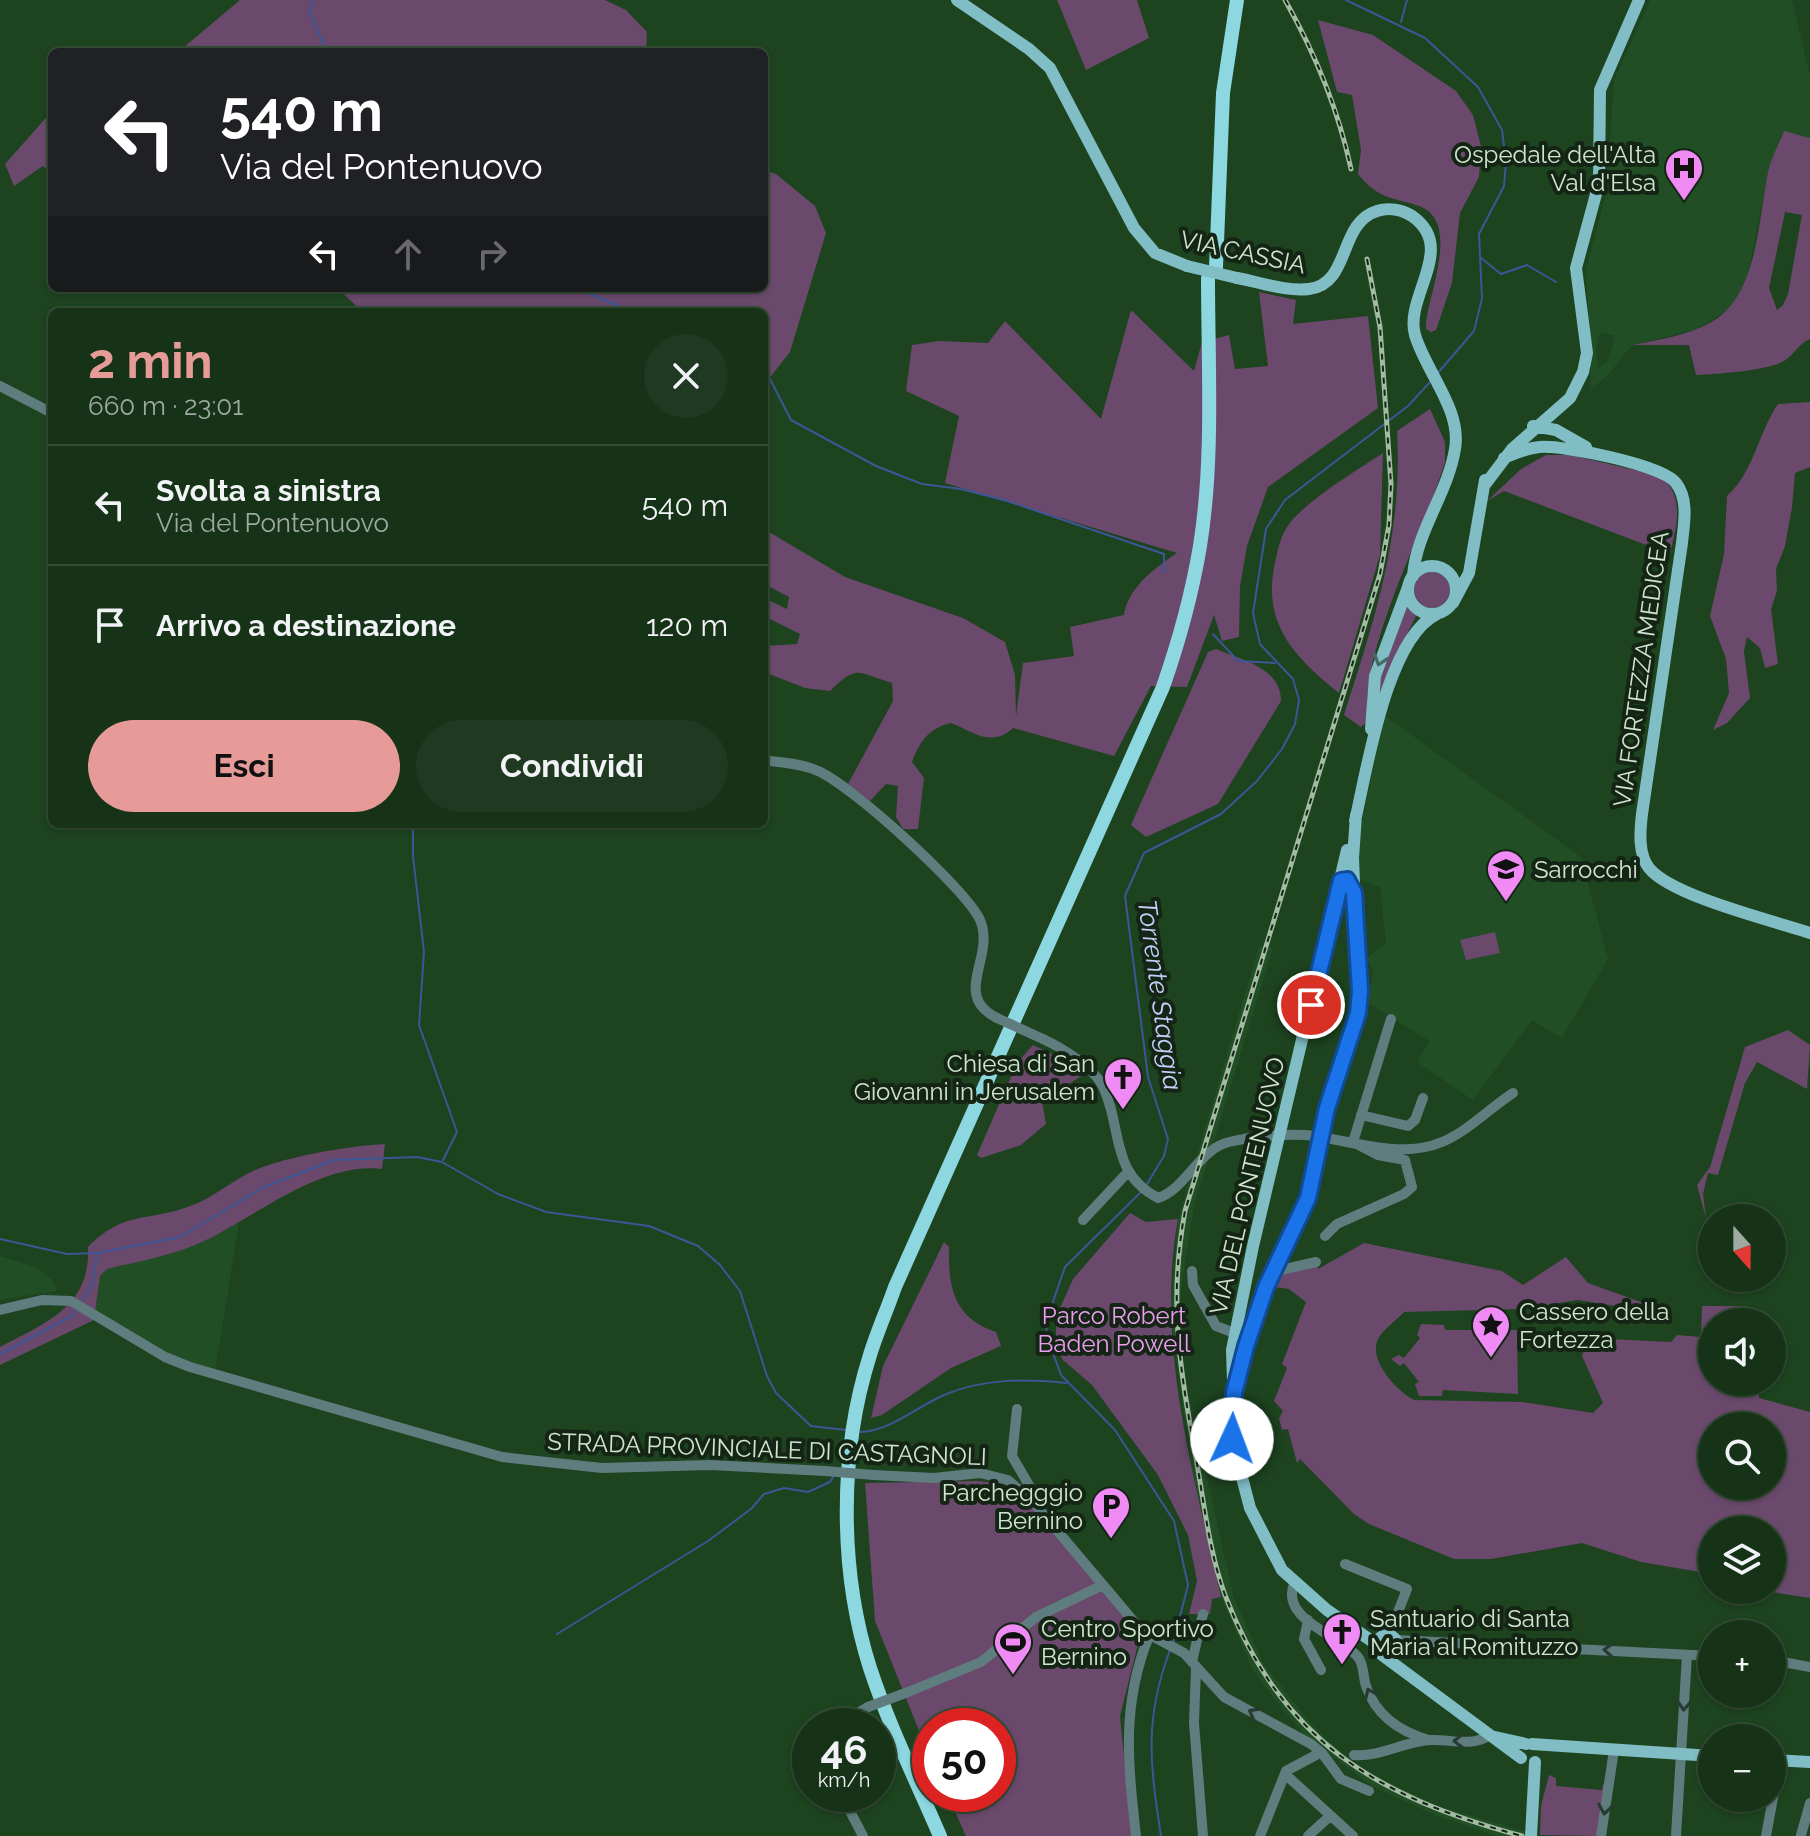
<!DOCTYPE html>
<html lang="it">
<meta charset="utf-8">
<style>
:root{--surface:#163217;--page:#1f3a20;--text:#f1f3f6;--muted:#9eaaa1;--line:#354d36;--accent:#e69b98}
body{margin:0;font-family:Raleway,sans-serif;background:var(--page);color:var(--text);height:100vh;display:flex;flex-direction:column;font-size:30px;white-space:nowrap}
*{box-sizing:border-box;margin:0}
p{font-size:26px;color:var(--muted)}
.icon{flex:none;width:44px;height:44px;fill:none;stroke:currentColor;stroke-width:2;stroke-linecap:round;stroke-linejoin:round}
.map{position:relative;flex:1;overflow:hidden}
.drawer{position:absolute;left:48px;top:308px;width:720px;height:520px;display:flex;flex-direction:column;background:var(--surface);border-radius:12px;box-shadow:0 2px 6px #0004,0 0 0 2px var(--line)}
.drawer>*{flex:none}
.guide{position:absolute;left:48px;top:48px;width:720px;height:244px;border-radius:12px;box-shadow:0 2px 6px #0004,0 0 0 2px var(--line);background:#202124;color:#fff;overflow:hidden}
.needle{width:52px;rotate:159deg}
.fabs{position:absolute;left:1698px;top:1204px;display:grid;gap:16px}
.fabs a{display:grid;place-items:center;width:88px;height:88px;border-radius:50%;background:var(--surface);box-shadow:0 2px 6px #0004,0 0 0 2px var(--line);font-size:40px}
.speed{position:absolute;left:792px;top:1708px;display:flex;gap:16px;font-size:40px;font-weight:700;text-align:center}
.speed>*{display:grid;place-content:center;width:104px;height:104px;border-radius:50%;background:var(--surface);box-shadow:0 2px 6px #0004,0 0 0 2px var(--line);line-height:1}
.speed small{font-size:20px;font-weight:400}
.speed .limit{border:12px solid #d22;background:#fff;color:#111}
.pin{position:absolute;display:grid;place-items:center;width:68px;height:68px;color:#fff;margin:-34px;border:4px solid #fff;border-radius:50%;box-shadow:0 2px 8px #0007}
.me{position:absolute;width:88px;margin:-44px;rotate:2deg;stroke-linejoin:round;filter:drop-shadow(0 0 6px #0008)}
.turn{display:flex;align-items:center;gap:28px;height:168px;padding:0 40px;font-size:36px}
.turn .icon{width:104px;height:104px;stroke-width:2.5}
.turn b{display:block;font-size:56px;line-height:68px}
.lanes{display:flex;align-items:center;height:76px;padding:0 40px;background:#0003;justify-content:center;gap:40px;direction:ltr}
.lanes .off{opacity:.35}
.round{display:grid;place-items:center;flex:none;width:84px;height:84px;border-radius:42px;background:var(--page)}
.overview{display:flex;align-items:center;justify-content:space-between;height:136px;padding:0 40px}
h1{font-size:48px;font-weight:700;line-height:60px;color:var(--accent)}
.action{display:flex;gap:16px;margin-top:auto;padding:16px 40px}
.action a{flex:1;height:92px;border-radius:48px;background:var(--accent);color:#111;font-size:32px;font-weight:700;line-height:92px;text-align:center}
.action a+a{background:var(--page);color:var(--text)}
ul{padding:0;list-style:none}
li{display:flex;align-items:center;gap:24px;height:120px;padding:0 40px;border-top:2px solid var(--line)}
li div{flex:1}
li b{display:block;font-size:30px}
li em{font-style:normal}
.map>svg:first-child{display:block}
.built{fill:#214e24;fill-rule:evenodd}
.green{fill:#6a496c;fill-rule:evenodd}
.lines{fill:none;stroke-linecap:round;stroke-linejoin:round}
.stream{stroke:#3c5696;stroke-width:2}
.minor{stroke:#5f7c7f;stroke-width:10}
.major{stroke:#80bdc5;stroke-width:12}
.highway{stroke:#8cd7e0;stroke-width:14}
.rail-casing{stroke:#a1bca2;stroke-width:5}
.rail{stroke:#152515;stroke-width:2;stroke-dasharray:6;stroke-linecap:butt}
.minor-bridge{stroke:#5f7c7f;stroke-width:10}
.major-bridge{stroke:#80bdc5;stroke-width:12}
.oneway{stroke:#456964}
.oneway2{stroke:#283b30}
.route-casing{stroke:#114b97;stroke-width:20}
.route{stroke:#1a73e8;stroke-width:14}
.labels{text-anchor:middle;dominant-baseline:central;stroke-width:8;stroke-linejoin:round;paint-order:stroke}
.poi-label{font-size:24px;fill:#cfe5cf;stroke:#152515;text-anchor:start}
.street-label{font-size:24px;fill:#cfe5cf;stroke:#152515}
.park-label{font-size:24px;fill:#eb9eef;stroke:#152515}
.water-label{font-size:26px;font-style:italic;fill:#c0d2f7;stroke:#152515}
</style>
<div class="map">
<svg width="1810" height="1836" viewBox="0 0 1810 1836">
<rect width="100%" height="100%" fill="#1d431f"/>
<path class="built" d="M1650 0H1792L1810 76V138L1783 132 1768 172 1748 275 1741 294 1728 310 1698 329 1632 345 1608 375 1591 389 1586 269 1607 190 1614 80ZM1600 332 1615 336 1608 360 1598 368 1596 350Z
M1384 715 1581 857 1608 959 1562 1038 1532 1020 1473 1100 1417 1062 1429 1041 1367 1002 1373 971 1367 958 1386 943 1380 887 1359 879 1356 851Z
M1259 946 1273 948 1194 1206 1181 1289 1182 1354 1189 1399 1234 1598 1264 1664 1312 1725 1343 1754 1367 1772 1438 1806 1541 1836H1496L1435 1815 1371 1786 1304 1734 1280 1706 1252 1669 1221 1597 1191 1464 1170 1314 1178 1219Z
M239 1222 214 1378 94 1320 100 1276 107 1269 170 1254 202 1242Z
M0 1256 36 1267 51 1279 57 1291 0 1300Z"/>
<path class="green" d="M240 0H605L626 10 647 32 646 52H178Z
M1057 0H1137L1149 38 1086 70Z
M1318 20 1373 35 1456 91 1473 115 1481 146 1479 177 1460 213 1452 283 1436 330 1431 332 1426 329C1425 298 1465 219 1416 205 1389 197 1376 197 1358 174L1361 150 1352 95 1337 92Z
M52 111V174L43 166 14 186 5 164Z
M1784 131 1810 138V339C1797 344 1793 358 1780 363 1761 371 1717 374 1696 375L1689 345H1632C1657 340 1686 336 1710 323 1758 297 1758 221 1768 172 1771 158 1779 144 1784 131ZM1785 212 1802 215 1788 294 1783 305 1777 310 1769 288Z
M764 170 776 174 815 206 826 233 790 352 764 385V312H363L337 288H764Z
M1259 292 1296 300 1293 324 1368 316 1378 408 1268 487 1247 546 1240 586 1239 637 1222 641 1214 615 1187 687 1151 686 1114 756 1013 728C991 748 974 732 951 723 929 728 920 741 912 762L924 778 918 829H903L896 817 898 786 886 784 870 801 848 784 893 701 892 683C858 673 858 663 830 691L805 688 764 672V646L797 644 800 634 764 616V598L787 609 789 597 764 584V529L845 577 963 618 1005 642 1015 675 1016 716 1023 663 1074 656 1070 627 1124 615C1128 587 1156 567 1177 553L945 483 959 416 906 391 912 345 939 341 988 343 1005 321 1101 419 1131 310 1194 371 1202 342 1229 335 1235 369 1268 366Z
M1810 402V467L1795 473 1792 507 1785 546 1776 569 1777 591 1771 609 1778 664 1765 668 1760 648 1747 637 1744 651 1750 698 1727 723 1713 730 1729 693 1726 659 1710 616 1724 554 1727 496C1754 472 1758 433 1778 404Z
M1430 409 1445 442V462C1424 533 1358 653 1368 721L1361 727 1344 715C1375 617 1403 536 1397 431Z
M1383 453 1380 555 1339 693C1293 656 1260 622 1276 558 1279 543 1283 530 1293 519 1318 493 1353 473 1383 453Z
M1546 455H1570L1661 476C1685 498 1677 524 1670 554L1504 491 1487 501 1521 469Z
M1414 590a18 18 0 1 1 36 0a18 18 0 1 1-36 0Z
M1407 604 1416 616 1393 663 1379 708V681Z
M1216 649C1242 660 1281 668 1281 701L1218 804 1146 837 1131 825 1208 652Z
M1495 932 1500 953 1466 960 1460 940Z
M1788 1030 1810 1045 1807 1089 1757 1062 1745 1083 1718 1175 1708 1173 1703 1194 1706 1218 1697 1185 1710 1167 1745 1047Z
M1033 1045 1069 1062 1083 1075 1042 1101 1046 1124 1021 1145 981 1158 977 1155 1017 1063Z
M385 1144 382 1169C321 1161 254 1218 202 1242 172 1256 139 1261 107 1269L100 1276 94 1320 0 1365V1347C45 1323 91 1307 88 1247 126 1209 147 1223 193 1205 212 1198 229 1183 247 1174 279 1157 349 1146 385 1144Z
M1130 1213 1146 1222 1178 1219C1155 1345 1194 1474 1221 1597L1212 1599 1210 1614H1189L1197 1581 1188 1535 1158 1475 1092 1385 1063 1360 1056 1349V1317L1073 1279Z
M944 1242 949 1247C948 1288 954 1318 996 1332L1001 1346 951 1368 882 1415 871 1418 883 1366Z
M1364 1243 1502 1271 1523 1285 1566 1257 1588 1283 1652 1306 1622 1307 1578 1300 1522 1309 1404 1312C1397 1320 1383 1329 1378 1339 1368 1361 1397 1391 1414 1400L1522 1402 1593 1413 1603 1403 1582 1356 1588 1338 1671 1342 1677 1335 1701 1337 1702 1306H1746L1748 1322H1712V1382H1759V1398L1810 1412V1598L1765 1591 1719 1596 1720 1590H1772V1530H1712V1574L1641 1562 1582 1543 1491 1559H1454L1369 1524 1354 1514 1300 1459 1297 1463 1288 1429 1282 1430 1279 1418 1283 1411 1274 1401 1287 1368 1282 1364 1306 1302 1289 1289 1275 1287V1281L1286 1271 1316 1263 1318 1269ZM1712 1426H1772V1486H1712Z
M1421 1324 1444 1325 1445 1330H1517L1518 1394 1443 1390 1442 1396H1419L1415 1384 1419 1382 1404 1363 1400 1366 1391 1359 1399 1355 1404 1358 1420 1338 1417 1335Z
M977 1481C988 1482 998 1482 1007 1488 1049 1514 1106 1596 1140 1636L1120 1716 1132 1836H966L947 1794H998V1726H930V1758L875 1621 865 1483Z
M1549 1775 1556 1778V1786L1602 1790 1603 1784 1607 1785 1598 1836 1540 1835 1541 1806Z"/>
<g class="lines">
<path class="stream" d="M313 0 310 13 327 52
M1346 0 1425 38 1478 87 1502 130 1506 161 1504 186 1479 234 1482 298 1474 331 1437 374
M1401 22 1407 0
M1481 258 1501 274 1527 265 1556 282
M576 288 633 312
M764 376 770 379 791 420 876 466 922 484 961 489 1007 501 1164 554V572
M1213 634 1238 661 1275 663
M413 824V856L424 952 419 1025 457 1132 443 1160
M1147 1184 1164 1156 1168 1139 1148 1077 1125 896 1144 853 1221 814 1257 781 1282 749 1295 724 1299 700 1293 679 1260 644 1253 613 1266 529 1285 500 1408 406 1430 382
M1141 1192 1065 1267 1048 1316 1046 1334 1061 1375 1115 1430 1174 1521 1188 1585 1173 1644
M0 1239 67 1254 97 1253 180 1237 262 1188 334 1160 417 1157 442 1162 498 1194 546 1212 649 1226 698 1246 720 1265 740 1291 767 1376 776 1393 811 1426 846 1430
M83 1300 93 1282 97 1253
M0 1354 72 1316 77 1309
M860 1432C889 1432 918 1406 944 1395 985 1378 1024 1379 1066 1383
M557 1634 708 1541 751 1509 764 1494 784 1488 808 1492 830 1482 833 1477
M1161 1836C1150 1764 1144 1719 1170 1650"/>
<path class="minor" d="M0 386 52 413
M764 760C782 763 801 763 818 771 850 784 966 889 980 920 996 957 951 995 997 1018
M1043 1039C1062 1048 1092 1066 1102 1085 1123 1126 1109 1173 1158 1198 1187 1188 1199 1149 1229 1142 1251 1136 1293 1133 1315 1136 1355 1142 1402 1159 1442 1142 1467 1132 1490 1108 1513 1093
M1361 1115 1408 1126 1415 1120 1423 1098
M1083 1220 1127 1173
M1325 1236 1337 1224 1404 1194 1412 1187 1405 1160 1378 1155 1353 1142 1391 1019
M1192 1271 1193 1285 1216 1326 1237 1334
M1272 1272 1316 1262
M0 1310 42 1300 71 1301 165 1357 190 1367 502 1457 602 1468 710 1465 825 1471
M1017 1409 1012 1456 1030 1487 1033 1500
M874 1475 934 1478 980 1473 1008 1480 1033 1502 1141 1630 1184 1653 1224 1697 1311 1744 1322 1753 1341 1779 1369 1791
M1345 1564 1407 1589 1389 1635
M1294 1584C1280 1620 1340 1635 1358 1657 1364 1664 1363 1677 1366 1686 1376 1716 1401 1732 1429 1740
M1308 1620 1304 1639 1321 1670
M1396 1640 1712 1656
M1772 1660 1810 1667
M1192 1662 1203 1614
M1196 1668 1194 1723 1203 1836
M908 1692 981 1662 1036 1617 1103 1585
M835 1726 868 1707
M1354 1755C1381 1757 1405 1741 1431 1740 1450 1739 1471 1747 1488 1736
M1285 1774 1353 1836
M841 1794 863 1836
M1801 1835 1810 1803
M1136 1836C1128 1763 1121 1705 1149 1636
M1260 1836 1286 1771 1316 1755 1317 1750
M1308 1836 1330 1816
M1601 1836 1614 1750
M1676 1836 1687 1655
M1766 1836 1780 1760"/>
<path class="major" d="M957 0 1029 49 1050 68 1134 228 1155 253 1187 266
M1237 278C1260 282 1286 292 1309 289 1351 284 1338 223 1377 211 1389 207 1402 210 1412 216 1458 248 1404 296 1415 335 1426 372 1462 410 1455 449 1448 493 1416 532 1413 576
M1533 426 1556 430 1586 447
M1504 458C1516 453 1527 448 1540 447 1564 445 1663 465 1676 483 1689 500 1684 523 1682 543L1642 814C1640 831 1638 854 1649 868 1671 896 1774 921 1810 933
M1484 486 1512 449 1570 398 1583 372 1587 353 1576 268 1599 183 1600 90 1639 0
M1408 590a24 24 0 1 1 48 0a24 24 0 1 1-48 0Z
M1453 603 1469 573 1485 480
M1371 729 1375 676 1408 587
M1356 815 1353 858 1359 1007 1327 1108 1308 1198 1266 1287 1246 1346 1234 1393 1232 1439 1250 1508 1282 1570 1327 1610 1376 1644
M1355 821C1367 769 1387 638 1437 614
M1233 1382 1232 1350 1253 1246 1347 850
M1377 1645a10 10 0 1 1 20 0a10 10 0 1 1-20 0Z
M1382 1655 1521 1758
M1495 1737 1526 1744
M1532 1744 1712 1756
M1772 1760 1810 1762
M1531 1836 1535 1762"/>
<path class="highway" d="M1216 267 1223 93 1237 0
M940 1836C916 1780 889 1726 870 1668 839 1571 839 1452 870 1355 877 1332 887 1310 895 1287L1163 687C1179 641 1192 594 1200 546 1214 458 1208 366 1208 278"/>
<defs>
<path id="rail" d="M1285 0C1316 55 1338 108 1351 169
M1367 259 1380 327 1391 484 1389 525 1380 574 1185 1211C1168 1303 1180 1368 1196 1458 1204 1502 1209 1552 1225 1595 1281 1741 1377 1797 1522 1836"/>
</defs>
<use href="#rail" class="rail-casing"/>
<use href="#rail" class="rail"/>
<path class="minor-bridge" d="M997 1018 1043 1039
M825 1471 874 1475
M868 1707 908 1692"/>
<path class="major-bridge" d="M1187 266 1237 278"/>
</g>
<defs><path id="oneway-chevron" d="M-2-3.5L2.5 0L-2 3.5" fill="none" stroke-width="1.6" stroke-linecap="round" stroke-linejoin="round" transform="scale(2)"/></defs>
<use class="oneway" href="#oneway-chevron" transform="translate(1380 660) rotate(108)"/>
<g class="oneway2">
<use href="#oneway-chevron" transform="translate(1609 1650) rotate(-176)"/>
<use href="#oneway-chevron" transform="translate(1370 1694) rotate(-114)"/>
<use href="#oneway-chevron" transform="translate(1684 1705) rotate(93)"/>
<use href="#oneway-chevron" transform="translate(1254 1713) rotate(-151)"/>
<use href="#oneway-chevron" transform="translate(1459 1741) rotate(179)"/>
<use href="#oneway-chevron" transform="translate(1605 1809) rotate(98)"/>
</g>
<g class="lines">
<defs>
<path id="route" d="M1232 1439 1234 1393 1246 1346 1266 1287 1308 1198 1327 1108 1358 1013 1360 991 1354 893 1347 880 1341 881 1311 1005"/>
</defs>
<use href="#route" class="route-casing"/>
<use href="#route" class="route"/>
</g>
<defs>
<symbol id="hospital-pin" viewBox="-11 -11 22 30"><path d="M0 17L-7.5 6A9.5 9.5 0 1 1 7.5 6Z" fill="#f08bf6" stroke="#152515"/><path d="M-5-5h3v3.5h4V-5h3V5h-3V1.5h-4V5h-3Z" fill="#111"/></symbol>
<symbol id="school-pin" viewBox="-11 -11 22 30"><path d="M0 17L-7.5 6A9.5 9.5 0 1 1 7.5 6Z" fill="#f08bf6" stroke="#152515"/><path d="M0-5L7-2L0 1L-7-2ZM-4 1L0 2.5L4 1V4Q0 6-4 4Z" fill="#111"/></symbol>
<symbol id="church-pin" viewBox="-11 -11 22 30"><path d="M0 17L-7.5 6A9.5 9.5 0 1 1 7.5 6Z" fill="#f08bf6" stroke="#152515"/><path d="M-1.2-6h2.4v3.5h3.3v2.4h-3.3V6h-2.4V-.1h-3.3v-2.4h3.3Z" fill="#111"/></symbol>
<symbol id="sight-pin" viewBox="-11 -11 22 30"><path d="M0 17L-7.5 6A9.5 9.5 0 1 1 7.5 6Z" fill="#f08bf6" stroke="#152515"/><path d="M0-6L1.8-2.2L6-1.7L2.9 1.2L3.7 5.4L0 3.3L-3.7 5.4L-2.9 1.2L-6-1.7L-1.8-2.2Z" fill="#111"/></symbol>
<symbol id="parking-pin" viewBox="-11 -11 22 30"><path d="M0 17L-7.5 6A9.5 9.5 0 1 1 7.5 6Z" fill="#f08bf6" stroke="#152515"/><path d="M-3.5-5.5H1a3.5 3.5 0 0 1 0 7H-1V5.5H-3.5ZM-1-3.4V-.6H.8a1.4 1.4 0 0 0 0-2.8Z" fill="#111"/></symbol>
<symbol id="stadium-pin" viewBox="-11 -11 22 30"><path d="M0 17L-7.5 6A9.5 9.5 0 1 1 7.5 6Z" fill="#f08bf6" stroke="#152515"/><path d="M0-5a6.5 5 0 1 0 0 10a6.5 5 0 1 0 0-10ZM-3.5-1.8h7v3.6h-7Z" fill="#111"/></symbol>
</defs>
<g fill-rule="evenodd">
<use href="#hospital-pin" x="1662" y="146" width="44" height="60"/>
<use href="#school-pin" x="1484" y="847" width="44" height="60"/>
<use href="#church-pin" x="1101" y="1055" width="44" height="60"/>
<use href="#sight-pin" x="1469" y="1303" width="44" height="60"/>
<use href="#parking-pin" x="1089" y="1484" width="44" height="60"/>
<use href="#church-pin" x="1320" y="1610" width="44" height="60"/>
<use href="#stadium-pin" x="991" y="1620" width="44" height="60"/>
</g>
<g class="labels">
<g class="poi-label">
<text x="1656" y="154" text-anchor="end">Ospedale dell'Alta<tspan x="1656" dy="28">Val d'Elsa</tspan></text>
<text x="1534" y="869">Sarrocchi</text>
<text x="1095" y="1063" text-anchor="end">Chiesa di San<tspan x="1095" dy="28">Giovanni in Jerusalem</tspan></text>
<text x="1519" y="1311">Cassero della<tspan x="1519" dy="28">Fortezza</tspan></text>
<text x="1083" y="1492" text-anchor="end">Parchegggio<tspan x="1083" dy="28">Bernino</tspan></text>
<text x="1370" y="1618">Santuario di Santa<tspan x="1370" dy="28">Maria al Romituzzo</tspan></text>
<text x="1041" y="1628">Centro Sportivo<tspan x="1041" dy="28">Bernino</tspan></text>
</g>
<g class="street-label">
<text transform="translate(1243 252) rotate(12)">VIA CASSIA</text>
<text transform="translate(1641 669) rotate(-82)">VIA FORTEZZA MEDICEA</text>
<text transform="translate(1247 1186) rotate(-77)">VIA DEL PONTENUOVO</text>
<text transform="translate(767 1449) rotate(2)">STRADA PROVINCIALE DI CASTAGNOLI</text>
</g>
<g class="park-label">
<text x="1114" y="1315">Parco Robert<tspan x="1114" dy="28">Baden Powell</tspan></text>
</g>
<g class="water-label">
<text transform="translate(1160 995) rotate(82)">Torrente Staggia</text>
</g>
</g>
</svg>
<div class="fabs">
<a><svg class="needle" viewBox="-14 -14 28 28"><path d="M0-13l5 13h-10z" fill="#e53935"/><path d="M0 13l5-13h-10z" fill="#9eaaa1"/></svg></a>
<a><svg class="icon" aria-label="sound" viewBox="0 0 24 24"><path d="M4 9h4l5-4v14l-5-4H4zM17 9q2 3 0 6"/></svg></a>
<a><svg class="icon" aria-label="search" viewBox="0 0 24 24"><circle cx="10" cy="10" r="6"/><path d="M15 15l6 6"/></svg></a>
<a><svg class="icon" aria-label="layers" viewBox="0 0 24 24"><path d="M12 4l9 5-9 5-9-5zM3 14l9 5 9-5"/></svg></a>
<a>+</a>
<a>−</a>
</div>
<div class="speed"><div>46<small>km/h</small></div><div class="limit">50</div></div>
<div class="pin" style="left:1311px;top:1005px;background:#d93025"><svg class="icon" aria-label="arrive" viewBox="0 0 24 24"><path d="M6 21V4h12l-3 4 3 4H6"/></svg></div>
<svg class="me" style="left:1232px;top:1439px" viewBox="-20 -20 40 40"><circle r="19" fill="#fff"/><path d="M0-13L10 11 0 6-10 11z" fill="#1a73e8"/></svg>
<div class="guide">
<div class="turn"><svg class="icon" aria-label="left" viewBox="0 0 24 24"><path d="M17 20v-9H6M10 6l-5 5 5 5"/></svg><div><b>540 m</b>Via del Pontenuovo</div></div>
<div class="lanes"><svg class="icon" aria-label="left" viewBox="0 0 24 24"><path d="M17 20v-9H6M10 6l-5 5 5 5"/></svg><svg class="icon off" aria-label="ahead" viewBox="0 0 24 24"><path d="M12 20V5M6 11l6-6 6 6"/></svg><svg class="icon off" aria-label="right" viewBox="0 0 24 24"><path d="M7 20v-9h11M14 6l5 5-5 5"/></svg></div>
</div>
<section class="drawer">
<div class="overview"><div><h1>2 min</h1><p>660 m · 23:01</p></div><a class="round"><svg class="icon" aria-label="close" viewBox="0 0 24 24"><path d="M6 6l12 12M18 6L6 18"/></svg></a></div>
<ul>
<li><svg class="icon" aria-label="left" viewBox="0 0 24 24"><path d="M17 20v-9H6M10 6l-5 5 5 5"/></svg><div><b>Svolta a sinistra</b><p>Via del Pontenuovo</p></div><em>540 m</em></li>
<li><svg class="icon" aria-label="arrive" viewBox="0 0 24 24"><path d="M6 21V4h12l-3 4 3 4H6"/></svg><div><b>Arrivo a destinazione</b></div><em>120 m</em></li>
</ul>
<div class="action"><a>Esci</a><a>Condividi</a></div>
</section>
</div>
